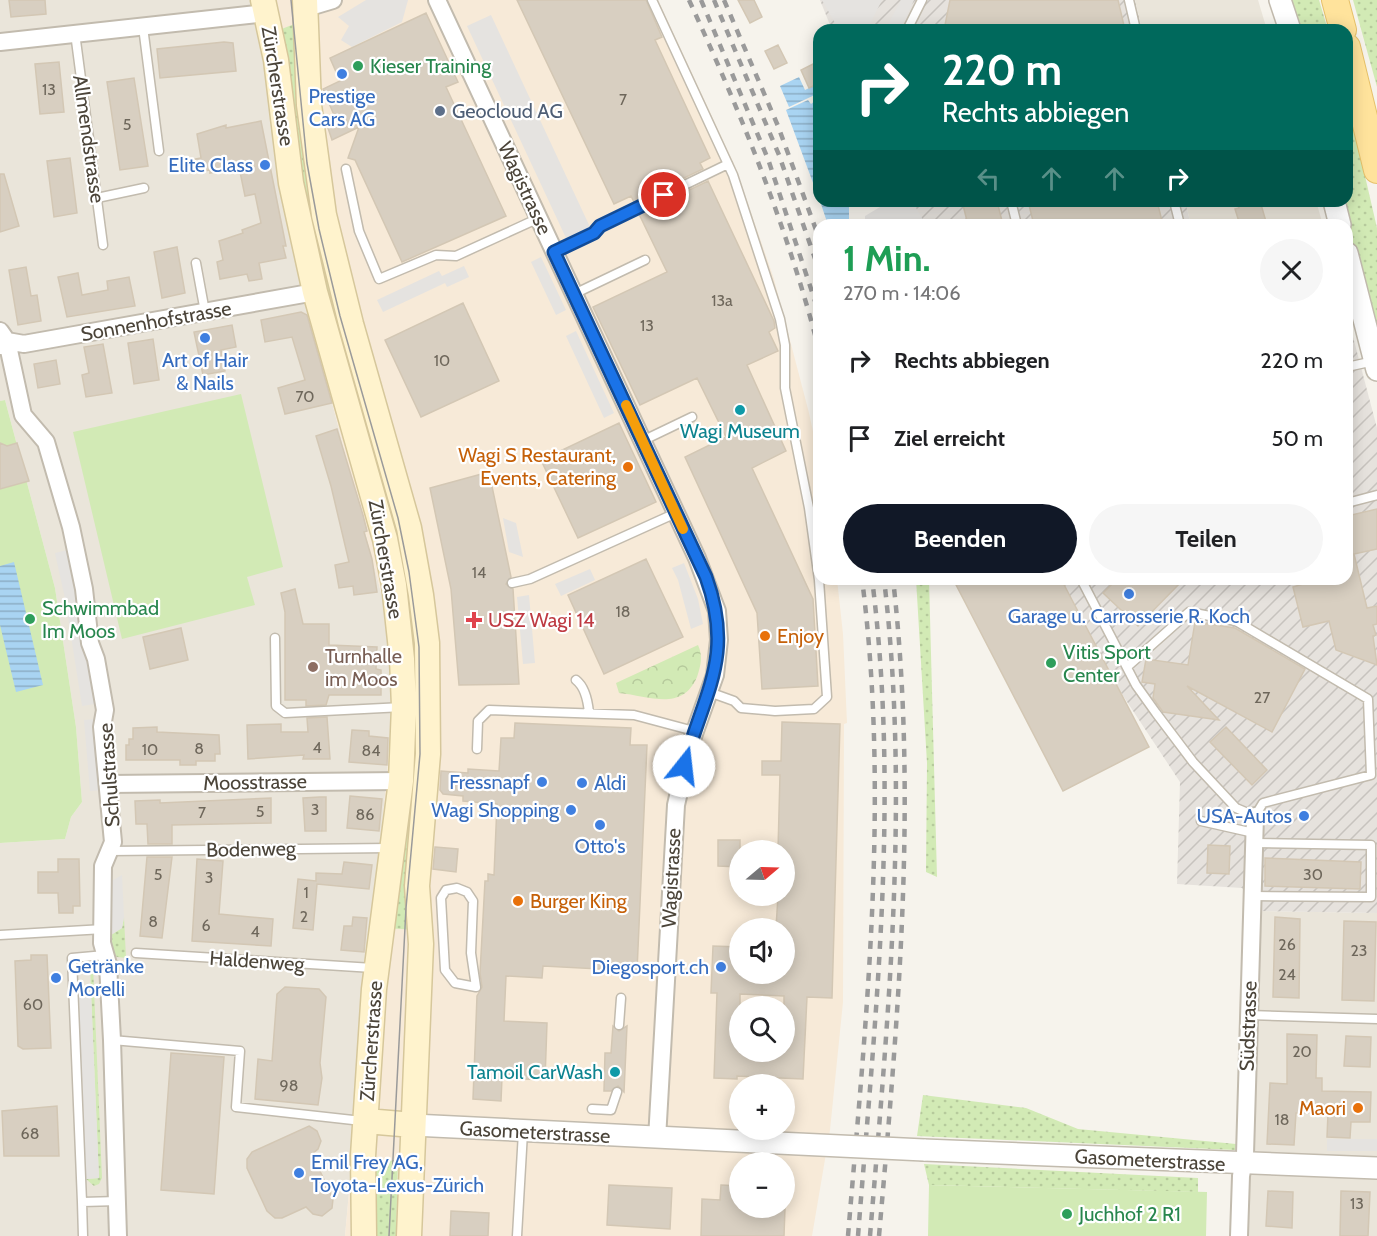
<!DOCTYPE html>
<html lang="de">
<meta charset="utf-8">
<style>
:root{--surface:#fff;--page:#f6f6f6;--text:#202124;--muted:#757577;--accent:#111827}
body{margin:0;font-family:Cabin,sans-serif;background:var(--page);color:var(--text);height:100vh;display:flex;flex-direction:column;font-size:22px;white-space:nowrap}
*{box-sizing:border-box;margin:0}
p{font-size:20px;color:var(--muted)}
.icon{flex:none;width:33px;height:33px;fill:none;stroke:currentColor;stroke-width:2;stroke-linecap:round;stroke-linejoin:round}
.map{position:relative;flex:1;overflow:hidden}
.sheet{position:absolute;left:813px;top:219px;width:540px;height:366px;display:flex;flex-direction:column;background:var(--surface);border-radius:18px;box-shadow:0 3px 15px #0003}
.sheet>*{flex:none}
.top-card{position:absolute;left:813px;top:24px;width:540px;height:183px;border-radius:18px;box-shadow:0 3px 15px #0003;background:#00695c;color:#fff;overflow:hidden}
.needle{width:39px;rotate:71deg}
.buttons{position:absolute;left:729px;top:840px;display:grid;gap:12px}
.buttons a{display:grid;place-items:center;width:66px;height:66px;border-radius:50%;background:var(--surface);box-shadow:0 3px 15px #0003;font-size:30px}
.pin{position:absolute;display:grid;place-items:center;width:51px;height:51px;color:#fff;margin:-26px;border:3px solid #fff;border-radius:50%;box-shadow:0 2px 6px #0007}
.me{position:absolute;width:66px;margin:-33px;rotate:16deg;stroke-linejoin:round;filter:drop-shadow(0 0 4px #0008)}
.turn{display:flex;align-items:center;gap:21px;height:126px;padding:0 30px;font-size:27px}
.turn .icon{width:78px;height:78px;stroke-width:2.5}
.turn b{display:block;font-size:42px;line-height:51px}
.lanes{display:flex;align-items:center;height:57px;padding:0 30px;background:#0003;justify-content:center;gap:30px;direction:ltr}
.lanes .off{opacity:.35}
.round{display:grid;place-items:center;flex:none;width:63px;height:63px;border-radius:32px;background:var(--page)}
.head{display:flex;align-items:center;justify-content:space-between;height:102px;padding:0 30px}
h1{font-size:36px;font-weight:700;line-height:45px;color:#1e9e55}
.cta{display:flex;gap:12px;margin-top:auto;padding:12px 30px}
.cta a{flex:1;height:69px;border-radius:36px;background:var(--accent);color:#fff;font-size:24px;font-weight:700;line-height:69px;text-align:center}
.cta a+a{background:var(--page);color:var(--text)}
ul{padding:0;list-style:none}
li{display:flex;align-items:center;gap:18px;height:78px;padding:0 30px}
li div{flex:1}
li b{display:block;font-size:22px}
li em{font-style:normal}
.map>svg:first-child{display:block}
.residential{fill:#eae5da}
.commercial{fill:#f7ead8;fill-rule:evenodd}
.industrial{fill:url(#industrial-furrows)}
.grass{fill:url(#grass-dots)}
.park{fill:url(#park-crowns)}
.pitch{fill:#d2eab5}
.parking{fill:#e5e3e0}
.water{fill:url(#water-rules)}
.building{fill:#d8cfc1;stroke:#d3c7b4;stroke-width:1.5;fill-rule:evenodd}
.lines{fill:none;stroke-linecap:round;stroke-linejoin:round}
.service-casing{stroke:#c2bbae;stroke-width:11}
.minor-casing{stroke:#c2bbae;stroke-width:20}
.tertiary-casing{stroke:#c2bbae;stroke-width:24}
.secondary-casing{stroke:#d6c79b;stroke-width:27}
.primary-casing{stroke:#e6c16a;stroke-width:28}
.service{stroke:#fff;stroke-width:8}
.minor{stroke:#fff;stroke-width:16}
.tertiary{stroke:#fff;stroke-width:21}
.secondary{stroke:#fff3cd;stroke-width:24}
.primary{stroke:#ffe39c;stroke-width:26}
.tram{stroke:#9a9a9a;stroke-width:1.5}
.rail{stroke:#9a9a9a;stroke-width:4.5;stroke-dasharray:8 8;stroke-linecap:butt}
.tertiary-bridge-casing{stroke:#c2bbae;stroke-width:24;stroke-linecap:butt}
.tertiary-bridge{stroke:#fff;stroke-width:21}
.route-casing{stroke:#114b97;stroke-width:15}
.route{stroke:#1a73e8;stroke-width:10}
.slow{stroke:#f59e0b;stroke-width:10}
.leisure-dot{fill:#2e9e5b;stroke:#fff;stroke-width:2}
.shop-dot{fill:#3f7fe0;stroke:#fff;stroke-width:2}
.service-dot{fill:#5c6f8a;stroke:#fff;stroke-width:2}
.culture-dot{fill:#0f9aa8;stroke:#fff;stroke-width:2}
.food-dot{fill:#e8710a;stroke:#fff;stroke-width:2}
.health-dot{fill:#e0444e;stroke:#fff;stroke-width:2}
.education-dot{fill:#8d6e63;stroke:#fff;stroke-width:2}
.labels{text-anchor:middle;dominant-baseline:central;stroke-width:4.5;stroke-linejoin:round;paint-order:stroke}
.number-label{font-size:16px;fill:#6e675b}
.leisure-label{font-size:20px;fill:#27864d;stroke:#fff;text-anchor:start}
.street-label{font-size:20px;fill:#4b4439;stroke:#fff}
.shop-label{font-size:20px;fill:#366cbe;stroke:#fff;text-anchor:end}
.service-label{font-size:20px;fill:#4e5e75;stroke:#fff;text-anchor:start}
.culture-label{font-size:20px;fill:#0d838f;stroke:#fff}
.food-label{font-size:20px;fill:#c56008;stroke:#fff;text-anchor:end}
.health-label{font-size:20px;fill:#be3a42;stroke:#fff;text-anchor:start}
.education-label{font-size:20px;fill:#785e54;stroke:#fff;text-anchor:start}
</style>
<div class="map">
<svg width="1377" height="1236" viewBox="0 0 1377 1236">
<defs>
<pattern id="industrial-furrows" width="10" height="10" patternUnits="userSpaceOnUse" patternTransform="scale(1.5)"><rect width="10" height="10" fill="#e6e2dd"/><path d="M-1 1l2-2M0 10L10 0M9 11l2-2" fill="none" stroke="#c7c3be"/></pattern>
<pattern id="grass-dots" width="8" height="8" patternUnits="userSpaceOnUse" patternTransform="scale(1.5)"><rect width="8" height="8" fill="#d2eab5"/><path d="M2 2h.1M6 6h.1" fill="none" stroke="#b6ca9c" stroke-width="1.8" stroke-linecap="round"/></pattern>
<pattern id="park-crowns" width="20" height="18" patternUnits="userSpaceOnUse" patternTransform="scale(1.5)"><rect width="20" height="18" fill="#d2eab5"/><path d="M2 6a3 3 0 1 1 6 0M12 15a3 3 0 1 1 6 0" fill="none" stroke="#b6ca9c"/></pattern>
<pattern id="water-rules" width="6" height="5" patternUnits="userSpaceOnUse" patternTransform="scale(1.5)"><rect width="6" height="5" fill="#a9d4f2"/><path d="M0 2.5h6" fill="none" stroke="#8caec5"/></pattern>
</defs>
<rect width="100%" height="100%" fill="#f6f3ec"/>
<path class="residential" d="M0 0H252L302 286 386 612 393 706 345 1236H0V843L65 839 71 817 82 802 76 727 55 588 5 400 0 401Z
M1135 0H1258L1267 30H1142Z
M1185 201H1316L1323 225H1191Z
M1262 911 1377 913V1236H1246Z"/>
<path class="commercial" d="M252 0H658L735 166 774 279 809 413 819 459V579H837L843 634 847 723 844 724 843 1002 830 1130 812 1236H345L393 706 386 612 302 286ZM740 850H784V896H740ZM740 928H784V974H740ZM740 1006H784V1052H740ZM740 1084H784V1130H740ZM740 1162H784V1208H740Z"/>
<path class="industrial" d="M820 0H1135L1142 30H832Z
M909 201H1185L1191 225H922Z
M1347 314 1377 428V913L1262 911 1242 888 1177 884 1180 782 1108 673 1058 579H1347Z"/>
<path class="grass" d="M1289 0H1319L1328 30H1297Z
M1353 0H1377V87Z
M297 23 305 102 418 603 416 930 386 928 409 690 304 220 279 30Z
M1347 98 1377 228V342L1341 201H1347Z
M916 579H929L937 877 926 872 927 763Z
M124 917 126 958 117 957 107 948 106 938 122 928Z
M90 965H93L102 1178 99 1184 94 1186 86 1179 99 1178Z
M923 1095 1026 1108 1078 1129 1236 1144 1235 1150 917 1136Z
M398 1159 396 1236H370L372 1165Z
M924 1164 1198 1178V1192L929 1185Z"/>
<path class="park" d="M698 645C703 656 701 665 697 677 682 712 650 696 619 693L616 683Z"/>
<path class="pitch" d="M241 394 283 567 247 577 255 605 122 639 73 432Z
M5 400 55 588 76 727 82 802 71 817 65 839 0 843V401Z
M929 1185 1207 1192 1206 1236H928Z"/>
<path class="parking" d="M366 0H408L402 22 352 47 341 40 349 26 338 17Z
M822 0H882L867 30H839Z
M901 0H914L900 30H885Z
M491 15 590 227 566 238 467 26Z
M890 201H912L926 225H865V216Z
M541 257 566 310 556 315 531 262Z
M464 266 469 277 447 287 445 283 383 312 377 300 439 271 442 276Z
M576 331 614 413 604 418 566 336Z
M503 518 516 523 523 557 509 552Z
M67 550 85 631 95 704 82 706 65 598 55 553Z
M684 563 698 599 703 624 691 629 678 580 672 568Z
M590 569 595 580 561 596 555 584Z
M529 595 535 663 523 664 517 597Z
M97 719 103 790 90 791 84 720Z
M122 875 124 917 122 928 111 935 110 882Z
M91 995 99 1178 86 1179 79 996Z
M1327 1139H1377V1151H1327Z"/>
<path class="water" d="M799 77 805 90 819 83V93L789 107 780 86Z
M819 98V199L786 110 808 100 811 104Z
M820 201H849V225H828Z
M14 562 43 685 16 692 0 625V566Z"/>
<path class="building" d="M9 0H45L46 14 11 17Z
M517 0H646L662 37 655 40 710 158 700 163 703 169 634 202 631 196 614 204Z
M738 0H754L762 17 750 23Z
M950 0H1118L1125 30H944Z
M426 13 458 82 446 87 506 216 402 262 355 160 348 158 359 127 332 140 325 119 334 115 323 89 340 81 330 58Z
M224 42 233 43 236 71 160 78 157 49Z
M778 45 787 63 774 69 765 51Z
M819 61V83L809 88 801 70Z
M59 62 64 112 40 114 35 64Z
M134 78 148 166 120 170 107 82Z
M261 121 286 246H283L286 258 259 263 262 279 249 281 247 274 220 279 217 262 223 260 219 241 243 233 242 230 261 223 255 194 245 196 239 167 210 173V170L198 172 195 159 201 158 197 134 226 125V128Z
M70 158 77 213 54 217 47 161Z
M0 174H4L19 226 0 232Z
M708 181 774 321 775 328 769 332 778 351 747 365 786 451 752 468 813 599 818 686 762 689 757 613 685 457 726 437 697 378 640 405 593 307 667 272 639 214Z
M962 201H997L1003 225H968Z
M1028 201H1157L1163 225H1034Z
M1237 201H1260L1267 225H1240L1235 209 1239 208Z
M177 247 185 293 162 298 154 252Z
M26 267 31 296 37 295 41 321 18 325 9 270Z
M78 273 82 295 108 290 107 281 129 277 135 306 67 317 58 277Z
M463 303 499 381 421 417 385 340Z
M301 312 307 315 332 403 285 414 278 388 305 380 292 337 265 342 261 320Z
M232 325 236 347 221 350 225 371 203 375 194 332Z
M153 339 159 380 134 384 128 343Z
M103 344 112 393 86 397 82 375 89 373 84 347Z
M56 360 60 384 38 388 34 364Z
M619 423 656 502 578 538 541 460Z
M337 429 363 515 367 531 364 532 372 559 377 592 354 595 353 586 339 588 335 565 349 562 331 486 316 436Z
M0 443 7 446 17 443 29 481 0 489Z
M489 472 511 577 506 584 513 589 519 684 459 685 451 589 430 488Z
M1377 509V549L1354 554 1367 608 1377 606V624L1373 625 1376 635 1373 636 1377 665 1336 650 1329 621 1303 627 1293 587 1319 579H1347V516Z
M646 559 683 637 604 674 568 595Z
M953 579H1061L1149 747 1063 791Z
M1117 579H1184L1138 626 1103 593Z
M295 589 303 624H329V645L377 647 376 669 381 670V695H329L326 705 306 706V700H285V612L281 593Z
M1195 622 1235 628 1305 669 1272 732 1187 686 1219 720 1163 712 1153 698 1155 684 1142 682 1146 659 1188 665Z
M181 628 188 660 150 669 143 637Z
M327 717 330 759H303L304 755 248 759 247 725 281 724V732H308L307 718Z
M782 722 840 724 832 998 807 997 803 1079 737 1076V1079L714 1078 717 993H711L713 946 740 947V974H784V928H776L778 896H784V850H778L780 775H762V761H781ZM740 994 784 996V1052H740Z
M515 723 631 728 630 745H647L637 971 543 966 542 978 506 976 504 1021 547 1023 545 1080 502 1078 501 1101 473 1099 477 996 482 987 480 973 485 881H488V874L494 875 497 804 463 801V796L443 794 440 790 441 771 468 773V769L499 771 501 738H514Z
M157 727V732L219 735 220 754H215V761H196V765H180V760H126V745H129V739H133V728Z
M1226 727 1267 770 1252 785 1210 742Z
M352 730 369 731V736L388 738 387 765 349 762Z
M350 796 382 799 379 831 347 828Z
M320 797H326V831H305L303 798Z
M271 798V823L172 825V844H148L147 824H136L135 801 160 800V803Z
M718 840H740V867L718 866Z
M1208 845 1230 846 1229 874 1207 873Z
M435 847 458 849 456 872 433 869Z
M147 857H172L162 938 140 936Z
M1265 858 1361 862 1360 889 1265 886Z
M58 859H79L80 906H73V913H59L58 893H38V872H58Z
M197 859 223 861 219 914 273 919 271 946 192 941Z
M344 862 372 865 369 889 317 884 313 930 293 928 298 879 316 881V873L342 874Z
M353 917 367 918 364 952 341 950 344 926H352Z
M1275 917 1300 919 1299 998 1273 997Z
M1344 921 1376 922 1374 1001 1342 1000Z
M31 955H47L51 1048 23 1049 18 1046 15 961 31 960Z
M285 987 319 989 326 997 320 1063 322 1078 318 1105 255 1099 258 1059 272 1061 277 994Z
M613 1026 619 1031 627 1026 624 1092 618 1086 611 1091H604L605 1053H611Z
M1287 1034 1317 1035 1316 1078H1322V1091L1371 1092 1370 1122H1351L1350 1138 1327 1137 1328 1113H1296L1294 1145 1267 1144 1270 1083 1287 1084Z
M1346 1036 1371 1037 1370 1067 1344 1066Z
M171 1053 224 1057 214 1194 161 1190Z
M57 1106 59 1156H4L2 1111Z
M309 1126 317 1131 321 1141 318 1149 312 1154 333 1199 332 1208 322 1216 313 1214 306 1207 282 1218H275L267 1211 247 1168V1159L252 1152Z
M609 1185 672 1188 670 1229 607 1225Z
M721 1185 740 1186V1208H785L784 1236H701L702 1199 720 1200Z
M1268 1191 1293 1192 1292 1228 1266 1226Z
M1341 1191 1370 1192 1368 1236H1340Z
M451 1211 489 1213 488 1236H450Z"/>
<g class="lines">
<defs>
<path id="service" d="M652 0 733 175 780 319 785 345V388L809 508 819 580 827 697 814 709 775 711 741 708 734 701 709 692
M1129 0 1136 30
M143 27 159 151
M907 30 922 0
M75 33 103 245
M346 169 359 231 379 279 436 255 456 256 539 218
M97 198 144 188
M1011 201 1017 225
M1174 201 1180 225
M554 252 594 233 600 226 728 164
M196 263 205 312
M574 294 645 260
M1347 367 1374 361
M642 441 692 417
M1347 503 1377 495
M1081 579 1136 685 1156 713 1193 762 1236 808 1255 816 1263 803 1371 775 1368 699 1236 621 1189 612 1127 667
M512 583 530 579 676 513
M275 638 276 706 285 713 403 707
M576 680C585 687 588 702 589 713
M477 749 478 721 489 710 634 715 694 731
M1201 821 1254 833
M109 851 390 848
M457 888 467 892 473 901 471 953 476 987 455 983 445 970 441 898 446 890Z
M1253 896 1371 897V845L1254 843
M0 935 104 929
M136 953 373 968
M1249 1015 1377 1019
M619 1025 621 998
M112 1040 240 1051 236 1107 362 1121
M592 1109 611 1110 617 1092
M82 1202 72 958 105 955
M83 1236 82 1202 118 1201
M517 1236 523 1132"/>
<path id="minor" d="M306 0 305 2 313 6 333 0
M437 0 697 558 717 611 719 640 715 675 689 748 676 805 657 1139
M0 42 266 13
M0 331 7 341 23 415 46 442 71 527 84 589 90 643 96 659 105 710 102 727 113 842 103 866 102 943 108 964 112 1040 118 1236
M1 346 7 341 24 344 315 292
M109 784 401 781
M1239 1236 1241 1176 1245 1154 1255 816"/>
<path id="tertiary" d="M1280 0 1290 30
M1334 201 1340 225
M1347 253 1377 370
M413 1125 757 1142
M924 1150 1377 1168"/>
<path id="secondary" d="M263 0 276 60 291 183 315 292 385 539 394 585 402 659 404 706 401 781 374 989 363 1156 364 1236
M305 0 309 105 324 215 351 324 409 528 421 595 427 643 428 754 417 886 421 944 409 1236
M366 1121 413 1125"/>
<path id="primary" d="M1335 0 1343 30
M1347 47 1377 170"/>
</defs>
<use href="#service" class="service-casing"/>
<use href="#minor" class="minor-casing"/>
<use href="#tertiary" class="tertiary-casing"/>
<use href="#secondary" class="secondary-casing"/>
<use href="#primary" class="primary-casing"/>
<use href="#service" class="service"/>
<use href="#minor" class="minor"/>
<use href="#tertiary" class="tertiary"/>
<use href="#secondary" class="secondary"/>
<use href="#primary" class="primary"/>
<path class="tram" d="M291 0 307 163 319 229 340 316 398 518 409 572 419 647 420 754 406 908 389 1236"/>
<path class="rail" d="M689 0C741 113 788 229 819 350
M701 0 768 159 819 313
M714 0 779 155 819 270
M724 0 778 126 819 238
M848 1236C866 1019 890 797 862 579
M858 1236C875 1018 900 797 872 579
M870 1236C888 1018 910 797 884 579
M879 1236C898 1018 918 798 893 579"/>
<defs>
<path id="tertiary-bridge" d="M757 1142 924 1150"/>
</defs>
<use href="#tertiary-bridge" class="tertiary-bridge-casing"/>
<use href="#tertiary-bridge" class="tertiary-bridge"/>
</g>
<g class="lines">
<defs>
<path id="route" d="M664 195 600 226 594 233 554 252 706 577C735 657 704 692 684 766"/>
</defs>
<use href="#route" class="route-casing"/>
<use href="#route" class="route"/>
<path class="slow" d="M626 405 683 529"/>
</g>
<g class="leisure-dot">
<circle cx="358" cy="66" r="6"/>
<circle cx="30" cy="619" r="6"/>
<circle cx="1051" cy="663" r="6"/>
<circle cx="1067" cy="1214" r="6"/>
</g>
<g class="shop-dot">
<circle cx="342" cy="74" r="6"/>
<circle cx="265" cy="165" r="6"/>
<circle cx="205" cy="338" r="6"/>
<circle cx="1129" cy="594" r="6"/>
<circle cx="542" cy="782" r="6"/>
<circle cx="582" cy="783" r="6"/>
<circle cx="571" cy="810" r="6"/>
<circle cx="1304" cy="816" r="6"/>
<circle cx="600" cy="825" r="6"/>
<circle cx="721" cy="967" r="6"/>
<circle cx="56" cy="978" r="6"/>
<circle cx="299" cy="1173" r="6"/>
</g>
<circle class="service-dot" cx="440" cy="111" r="6"/>
<g class="culture-dot">
<circle cx="740" cy="410" r="6"/>
<circle cx="615" cy="1072" r="6"/>
</g>
<g class="food-dot">
<circle cx="628" cy="467" r="6"/>
<circle cx="765" cy="636" r="6"/>
<circle cx="518" cy="901" r="6"/>
<circle cx="1358" cy="1108" r="6"/>
</g>
<path class="health-dot" d="M471 611h6v6h6v6h-6v6h-6v-6h-6v-6h6z"/>
<circle class="education-dot" cx="313" cy="667" r="6"/>
<g class="labels">
<g class="number-label">
<text x="49" y="89">13</text>
<text x="623" y="99">7</text>
<text x="127" y="124">5</text>
<text x="722" y="300">13a</text>
<text x="647" y="325">13</text>
<text x="442" y="360">10</text>
<text x="305" y="396">70</text>
<text x="479" y="572">14</text>
<text x="623" y="611">18</text>
<text x="1262" y="697">27</text>
<text x="317" y="747">4</text>
<text x="199" y="748">8</text>
<text x="150" y="749">10</text>
<text x="371" y="750">84</text>
<text x="315" y="809">3</text>
<text x="260" y="811">5</text>
<text x="202" y="812">7</text>
<text x="365" y="814">86</text>
<text x="158" y="874">5</text>
<text x="1313" y="874">30</text>
<text x="209" y="877">3</text>
<text x="306" y="892">1</text>
<text x="304" y="916">2</text>
<text x="153" y="921">8</text>
<text x="206" y="925">6</text>
<text x="255" y="931">4</text>
<text x="1287" y="944">26</text>
<text x="1359" y="950">23</text>
<text x="1287" y="974">24</text>
<text x="33" y="1004">60</text>
<text x="1302" y="1051">20</text>
<text x="289" y="1085">98</text>
<text x="1282" y="1119">18</text>
<text x="30" y="1133">68</text>
<text x="1357" y="1203">13</text>
</g>
<g class="leisure-label">
<text x="370" y="66">Kieser Training</text>
<text x="42" y="608">Schwimmbad<tspan x="42" dy="23">Im Moos</tspan></text>
<text x="1063" y="652">Vitis Sport<tspan x="1063" dy="23">Center</tspan></text>
<text x="1079" y="1214">Juchhof 2 R1</text>
</g>
<g class="street-label">
<text transform="translate(278 86) rotate(81)">Zürcherstrasse</text>
<text transform="translate(89 139) rotate(82)">Allmendstrasse</text>
<text transform="translate(525 188) rotate(65)">Wagistrasse</text>
<text transform="translate(156 321) rotate(-10)">Sonnenhofstrasse</text>
<text transform="translate(386 559) rotate(80)">Zürcherstrasse</text>
<text transform="translate(109 775) rotate(-94)">Schulstrasse</text>
<text transform="translate(255 782) rotate(-1)">Moosstrasse</text>
<text transform="translate(251 849) rotate(-1)">Bodenweg</text>
<text transform="translate(671 878) rotate(-87)">Wagistrasse</text>
<text transform="translate(257 961) rotate(4)">Haldenweg</text>
<text transform="translate(1248 1026) rotate(-88)">Südstrasse</text>
<text transform="translate(371 1041) rotate(-86)">Zürcherstrasse</text>
<text transform="translate(535 1132) rotate(3)">Gasometerstrasse</text>
<text transform="translate(1150 1160) rotate(3)">Gasometerstrasse</text>
</g>
<g class="shop-label">
<text x="342" y="96" text-anchor="middle">Prestige<tspan x="342" dy="23">Cars AG</tspan></text>
<text x="253" y="165">Elite Class</text>
<text x="205" y="360" text-anchor="middle">Art of Hair<tspan x="205" dy="23">&amp; Nails</tspan></text>
<text x="1129" y="616" text-anchor="middle">Garage u. Carrosserie R. Koch</text>
<text x="530" y="782">Fressnapf</text>
<text x="594" y="783" text-anchor="start">Aldi</text>
<text x="559" y="810">Wagi Shopping</text>
<text x="1292" y="816">USA-Autos</text>
<text x="600" y="846" text-anchor="middle">Otto's</text>
<text x="68" y="966" text-anchor="start">Getränke<tspan x="68" dy="23">Morelli</tspan></text>
<text x="709" y="967">Diegosport.ch</text>
<text x="311" y="1162" text-anchor="start">Emil Frey AG,<tspan x="311" dy="23">Toyota-Lexus-Zürich</tspan></text>
</g>
<g class="service-label">
<text x="452" y="111">Geocloud AG</text>
</g>
<g class="culture-label">
<text x="740" y="431">Wagi Museum</text>
<text x="603" y="1072" text-anchor="end">Tamoil CarWash</text>
</g>
<g class="food-label">
<text x="616" y="455">Wagi S Restaurant,<tspan x="616" dy="23">Events, Catering</tspan></text>
<text x="777" y="636" text-anchor="start">Enjoy</text>
<text x="530" y="901" text-anchor="start">Burger King</text>
<text x="1346" y="1108">Maori</text>
</g>
<g class="health-label">
<text x="488" y="620">USZ Wagi 14</text>
</g>
<g class="education-label">
<text x="325" y="656">Turnhalle<tspan x="325" dy="23">im Moos</tspan></text>
</g>
</g>
</svg>
<div class="buttons">
<a><svg class="needle" viewBox="-14 -14 28 28"><path d="M0-13l5 13h-10z" fill="#e53935"/><path d="M0 13l5-13h-10z" fill="#757577"/></svg></a>
<a><svg class="icon" aria-label="sound" viewBox="0 0 24 24"><path d="M4 9h4l5-4v14l-5-4H4zM17 9q2 3 0 6"/></svg></a>
<a><svg class="icon" aria-label="search" viewBox="0 0 24 24"><circle cx="10" cy="10" r="6"/><path d="M15 15l6 6"/></svg></a>
<a>+</a>
<a>−</a>
</div>
<div class="pin" style="left:664px;top:195px;background:#d93025"><svg class="icon" aria-label="arrive" viewBox="0 0 24 24"><path d="M6 21V4h12l-3 4 3 4H6"/></svg></div>
<svg class="me" style="left:684px;top:766px" viewBox="-20 -20 40 40"><circle r="19" fill="#fff"/><path d="M0-13L10 11 0 6-10 11z" fill="#1a73e8"/></svg>
<div class="top-card">
<div class="turn"><svg class="icon" aria-label="right" viewBox="0 0 24 24"><path d="M7 20v-9h11M14 6l5 5-5 5"/></svg><div><b>220 m</b>Rechts abbiegen</div></div>
<div class="lanes"><svg class="icon off" aria-label="left" viewBox="0 0 24 24"><path d="M17 20v-9H6M10 6l-5 5 5 5"/></svg><svg class="icon off" aria-label="ahead" viewBox="0 0 24 24"><path d="M12 20V5M6 11l6-6 6 6"/></svg><svg class="icon off" aria-label="ahead" viewBox="0 0 24 24"><path d="M12 20V5M6 11l6-6 6 6"/></svg><svg class="icon" aria-label="right" viewBox="0 0 24 24"><path d="M7 20v-9h11M14 6l5 5-5 5"/></svg></div>
</div>
<section class="sheet">
<div class="head"><div><h1>1 Min.</h1><p>270 m · 14:06</p></div><a class="round"><svg class="icon" aria-label="close" viewBox="0 0 24 24"><path d="M6 6l12 12M18 6L6 18"/></svg></a></div>
<ul>
<li><svg class="icon" aria-label="right" viewBox="0 0 24 24"><path d="M7 20v-9h11M14 6l5 5-5 5"/></svg><div><b>Rechts abbiegen</b></div><em>220 m</em></li>
<li><svg class="icon" aria-label="arrive" viewBox="0 0 24 24"><path d="M6 21V4h12l-3 4 3 4H6"/></svg><div><b>Ziel erreicht</b></div><em>50 m</em></li>
</ul>
<div class="cta"><a>Beenden</a><a>Teilen</a></div>
</section>
</div>
